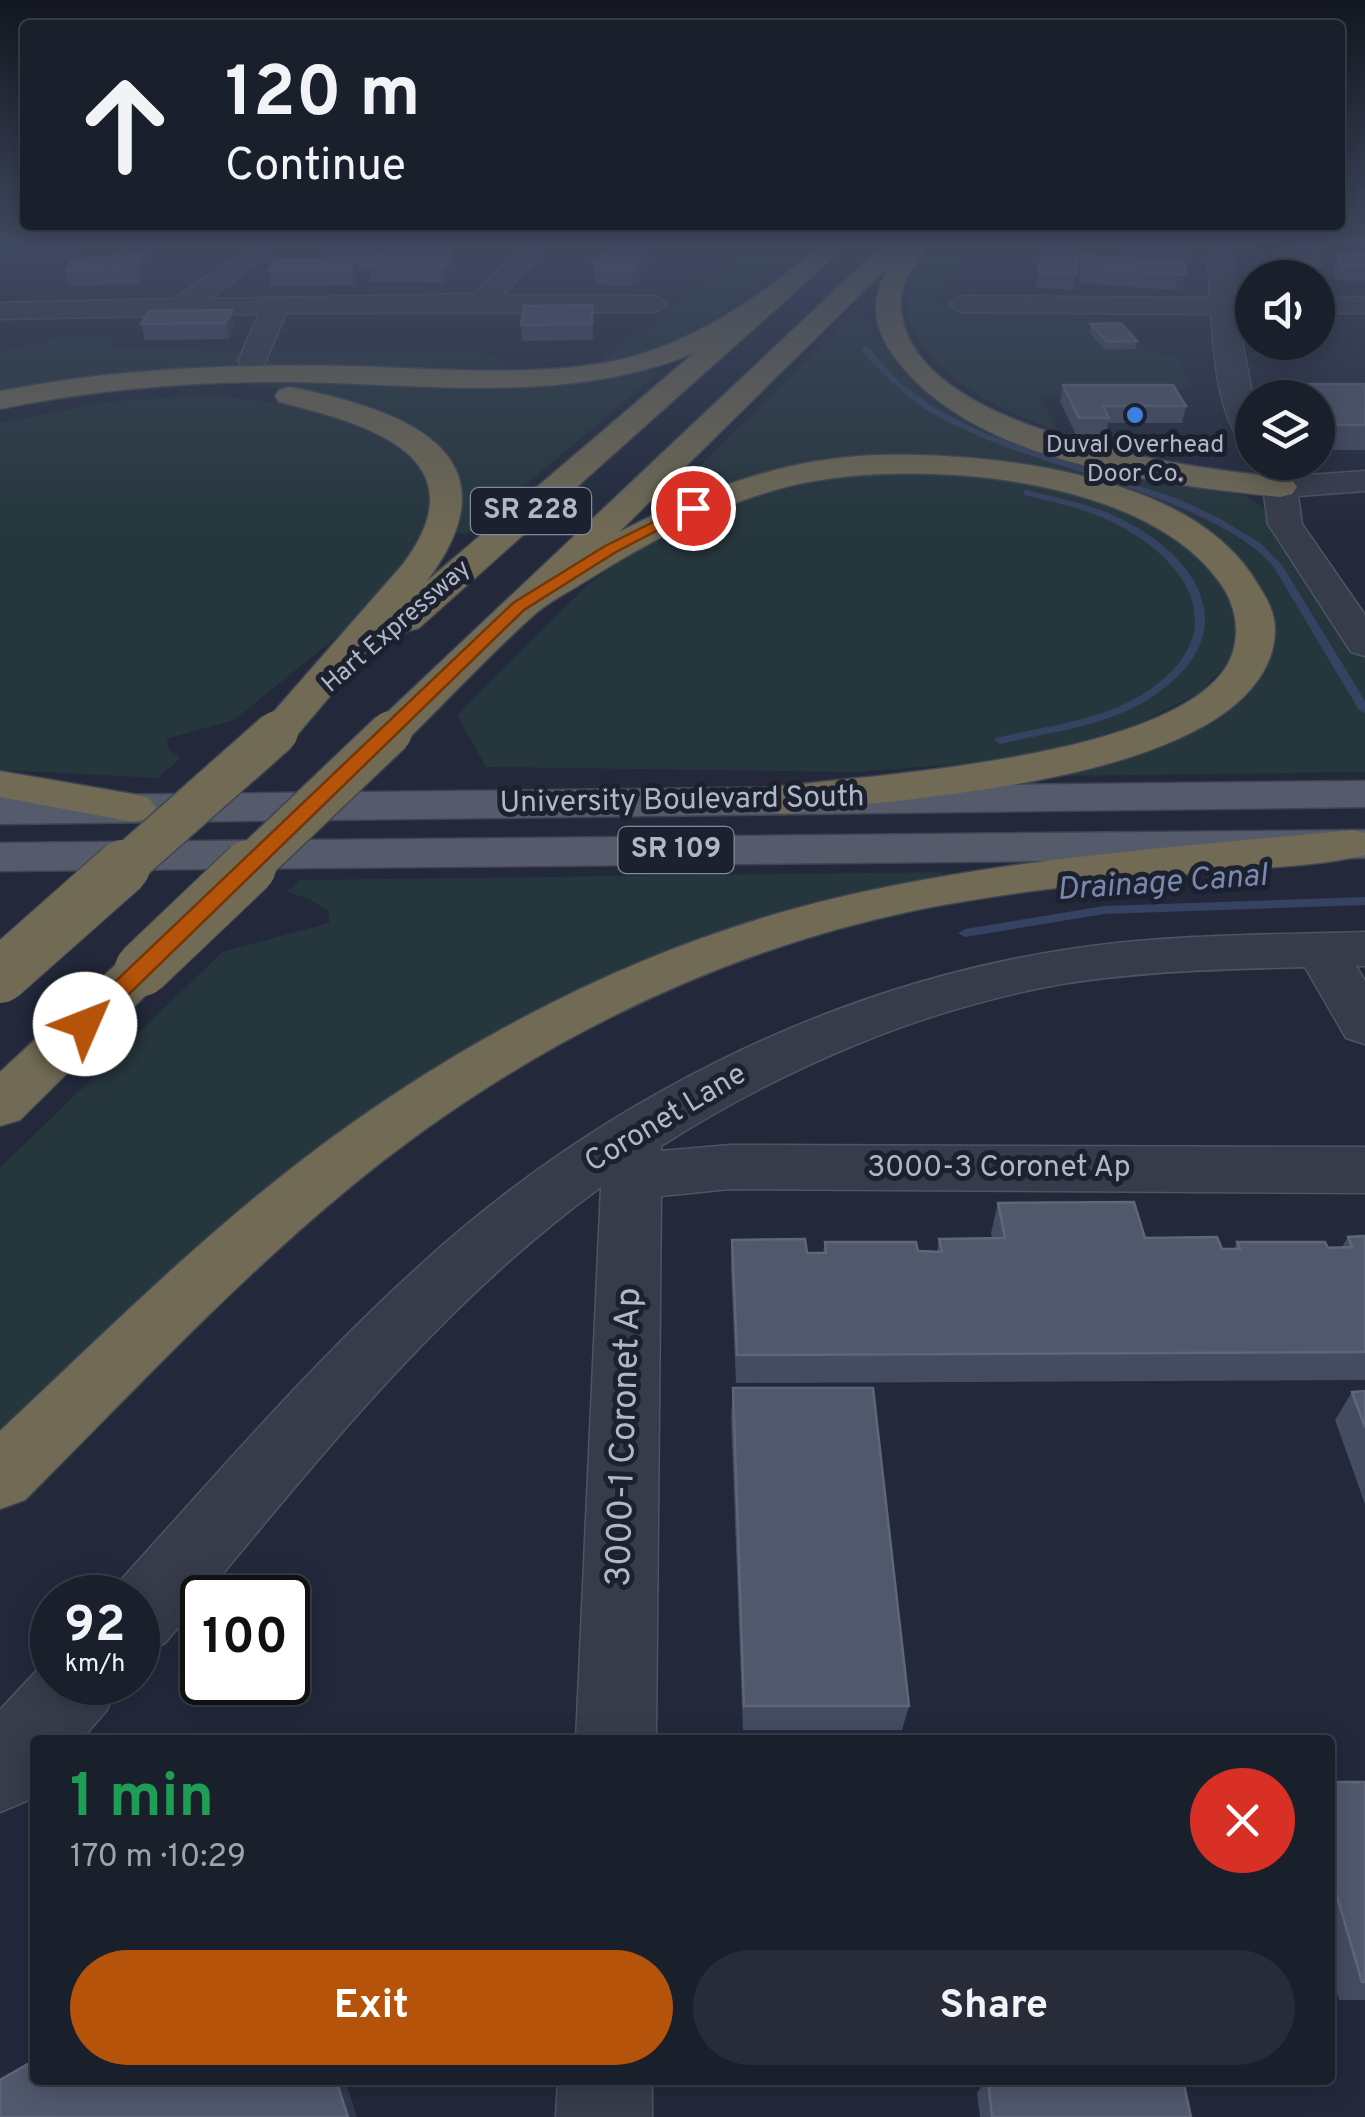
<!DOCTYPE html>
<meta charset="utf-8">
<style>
:root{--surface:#1a1f2c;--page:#272c38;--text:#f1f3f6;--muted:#9fa2a9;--line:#383d48;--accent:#b45309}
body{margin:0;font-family:Overpass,sans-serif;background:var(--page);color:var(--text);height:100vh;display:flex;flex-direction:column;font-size:38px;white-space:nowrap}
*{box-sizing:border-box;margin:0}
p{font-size:32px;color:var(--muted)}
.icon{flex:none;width:55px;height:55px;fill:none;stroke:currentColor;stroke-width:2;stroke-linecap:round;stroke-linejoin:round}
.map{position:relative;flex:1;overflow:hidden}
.details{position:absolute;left:30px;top:1735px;width:1305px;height:350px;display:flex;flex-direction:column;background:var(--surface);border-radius:10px;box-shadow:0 5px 25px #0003,0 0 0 2px var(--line)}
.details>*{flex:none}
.banner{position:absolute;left:20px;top:20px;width:1325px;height:210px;border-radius:10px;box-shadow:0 5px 25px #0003,0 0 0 2px var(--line);background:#1a1f2c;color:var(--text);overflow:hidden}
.controls{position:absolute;left:1235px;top:260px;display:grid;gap:20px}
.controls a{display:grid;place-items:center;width:100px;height:100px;border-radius:50%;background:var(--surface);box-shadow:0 5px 25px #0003,0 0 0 2px var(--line);font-size:50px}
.speed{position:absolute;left:30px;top:1575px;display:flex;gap:20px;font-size:50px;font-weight:700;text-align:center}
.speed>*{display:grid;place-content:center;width:130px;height:130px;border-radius:50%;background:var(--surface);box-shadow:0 5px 25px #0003,0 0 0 2px var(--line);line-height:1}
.speed small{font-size:25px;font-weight:400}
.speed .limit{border:5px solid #111;border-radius:15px;background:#fff;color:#111}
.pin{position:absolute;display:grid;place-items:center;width:85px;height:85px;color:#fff;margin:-42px;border:5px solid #fff;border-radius:50%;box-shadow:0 2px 10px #0007}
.me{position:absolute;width:110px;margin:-55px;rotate:46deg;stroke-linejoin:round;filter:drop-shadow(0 0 8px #0008)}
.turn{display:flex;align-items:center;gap:35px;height:210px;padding:0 40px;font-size:45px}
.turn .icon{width:130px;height:130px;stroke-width:2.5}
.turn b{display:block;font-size:70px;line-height:85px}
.round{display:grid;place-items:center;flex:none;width:105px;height:105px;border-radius:52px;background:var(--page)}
.overview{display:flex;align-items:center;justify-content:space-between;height:170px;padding:0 40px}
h1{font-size:60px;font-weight:700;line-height:75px;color:#1e9e55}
.primary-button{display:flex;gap:20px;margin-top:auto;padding:20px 40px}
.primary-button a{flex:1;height:115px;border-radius:60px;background:var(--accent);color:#fff;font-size:40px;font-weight:700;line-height:115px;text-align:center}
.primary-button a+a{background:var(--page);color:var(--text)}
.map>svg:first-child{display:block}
.green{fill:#25363c}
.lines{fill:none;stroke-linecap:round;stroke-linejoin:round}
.stream{fill:#364262;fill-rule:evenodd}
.minor-casing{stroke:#4f5463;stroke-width:3}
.major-casing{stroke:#404554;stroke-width:3}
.highway-casing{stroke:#3f4453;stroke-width:3}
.minor{fill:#373c4b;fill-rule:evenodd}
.major{fill:#555b6b;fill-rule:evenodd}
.highway{fill:#716a54;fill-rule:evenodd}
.highway-bridge-far1-casing{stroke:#3f4453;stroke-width:45;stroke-linecap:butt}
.highway-bridge-casing{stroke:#3f4453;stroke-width:56;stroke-linecap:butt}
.highway-bridge-far1{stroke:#716a54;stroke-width:42}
.highway-bridge{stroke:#716a54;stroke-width:54}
.wall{fill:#444c61}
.shaded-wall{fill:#32394d}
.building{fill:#50586c;stroke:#5f667a;stroke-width:2.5}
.route{fill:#b45309;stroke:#753606;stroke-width:2.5}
.shop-dot{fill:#3f7fe0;stroke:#1c2130;stroke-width:4}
.labels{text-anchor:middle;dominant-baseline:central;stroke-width:10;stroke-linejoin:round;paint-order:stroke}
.far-poi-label{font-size:25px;fill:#b2b7c7;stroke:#1c2130}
.far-street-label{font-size:25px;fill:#b2b7c7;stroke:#1c2130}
.shield{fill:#1c2130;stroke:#858a9a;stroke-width:2.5}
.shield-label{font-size:28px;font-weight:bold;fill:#b2b7c7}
.street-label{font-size:30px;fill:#b2b7c7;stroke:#1c2130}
.water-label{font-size:32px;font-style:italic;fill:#7a88af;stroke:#1c2130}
.near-street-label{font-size:35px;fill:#b2b7c7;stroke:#1c2130}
</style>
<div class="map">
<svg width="1365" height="2117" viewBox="0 0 1365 2117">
<rect width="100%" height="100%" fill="#23293b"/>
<path class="green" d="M758 241H814L691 337 663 351 594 365 689 297Z
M939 241H974L935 299 946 307 1087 313 1123 342 1179 359 1191 385 1174 392 1039 396 1058 432C1004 410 909 371 907 302 906 279 926 258 939 241Z
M859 308 898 366 917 384 959 411 1068 455 1245 496 1269 512 1365 658V772L1062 776V770L1151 748 1199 729 1240 700 1266 669 1276 633 1266 596 1244 565 1204 532 991 461 733 483 690 498 677 495 701 465Z
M108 336 115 349 486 353 511 368C341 367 168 354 0 392V352L63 337Z
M647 371 659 373 467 534 452 533C492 413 329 393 247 386L255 378 583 382Z
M206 395 314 406 381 431 426 469 433 499 427 529 410 563 360 618 234 720 166 739 169 749 181 758 158 778 0 770V423L105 402Z
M865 472 986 475 1109 502 1178 538 1230 593 1238 628 1232 658 1199 693 1140 723 1063 747 984 762 858 772 486 767 457 715 590 582 659 536 760 490Z
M942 872 943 876 886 888 548 1012 0 1451V1168L222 952 329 923V911L309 899 287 892 300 880Z"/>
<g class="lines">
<path class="stream" d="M862 347H868L900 383 940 411 984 433 1031 450 1176 498 1219 518 1260 543 1282 565 1365 701V713L1359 710 1273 566C1253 543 1225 528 1197 515 1113 475 1019 461 937 416 907 400 885 376 862 351Z
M1027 490C1056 498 1087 503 1115 516 1200 555 1248 634 1152 697 1109 726 1050 732 1000 744L994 740 996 738C1044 726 1100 721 1143 694 1235 636 1192 561 1112 522 1084 508 1054 502 1024 495V491Z
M1365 897V905L1104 914 965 937 958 933 965 929 1104 906Z"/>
<defs>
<path id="minor" d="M258 241H286L210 299 474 294 528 241H554L503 295 655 296 668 304 655 312 286 313 266 361 262 367H242L238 361 259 314 0 319V303L174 299Z
M1207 241H1231L1236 298H1252V314H1237L1253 398 1252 445 1241 443C1217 408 1214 355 1211 314L962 312 949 304 962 296 1210 298Z
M1318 297H1365V313H1318Z
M1365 471V491L1298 496 1302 524 1365 615V656L1351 652 1268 524 1263 487 1268 480 1280 477Z
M1365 932V966H1356L1365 981V1044L1346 1038 1305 967C1224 969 1142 971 1062 984 920 1009 782 1069 661 1146V1151L730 1145 1365 1147V1193L730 1189 661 1196 656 1740H576L601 1187C429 1312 300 1483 165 1643L138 1654V1598H108L111 1591C211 1481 307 1368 417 1268 594 1105 825 987 1064 950 1164 934 1265 935 1365 932Z
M52 1654V1682H118L107 1710 81 1740H35V1793L29 1800 0 1812V1710Z
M558 2080H652V2117H556Z"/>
<path id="major" d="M1365 781V807L0 824V796Z
M1365 830V858L0 871V843Z"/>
<path id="highway" d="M825 241H852L419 628 405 632 390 625 292 741 277 745 262 741 256 732 403 564C485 455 363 423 279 402L275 396 279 390 290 387C400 409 524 451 427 581L694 353C571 405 425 384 295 382 195 381 98 389 0 409V391C116 368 230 364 349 366 439 368 551 380 638 355 710 333 769 290 825 241Z
M887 241H929C918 260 900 281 901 303 901 430 1188 468 1280 477L1292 480 1297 487 1292 494 1280 497C1159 484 980 464 899 363 874 332 868 302 889 266L619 532C700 490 785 458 877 455 991 452 1184 473 1252 575 1263 593 1275 608 1275 630 1275 674 1238 708 1202 727 1092 788 907 798 782 814L766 810 759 800 766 790 782 786C887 774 1154 757 1221 674 1241 649 1240 615 1224 589 1152 474 910 457 790 486 717 504 649 542 586 581 569 592 550 601 535 614 490 654 449 699 406 741L391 745 376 741 370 732 376 723Z
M0 771 133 794 149 798 156 808 149 818 133 822 0 797Z
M1352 830 1365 833V855C1316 867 1262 867 1211 872 1111 881 1011 891 912 911 703 955 506 1057 342 1194 229 1288 129 1396 25 1500L0 1509V1431C99 1338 195 1242 302 1160 460 1039 642 944 836 898 1005 858 1179 847 1352 830Z
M142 952 160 957 168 969 160 981 20 1120 0 1126V1072L124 957Z"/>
</defs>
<use href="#minor" class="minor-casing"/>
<use href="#major" class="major-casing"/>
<use href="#highway" class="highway-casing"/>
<use href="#minor" class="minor"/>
<use href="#major" class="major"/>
<use href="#highway" class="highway"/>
<defs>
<path id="highway-bridge-far1" d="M121 870 277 732
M246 870 391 732"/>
<path id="highway-bridge" d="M142 969 249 867
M0 976 123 867"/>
</defs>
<use href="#highway-bridge-far1" class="highway-bridge-far1-casing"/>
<use href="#highway-bridge" class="highway-bridge-casing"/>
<use href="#highway-bridge-far1" class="highway-bridge-far1"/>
<use href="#highway-bridge" class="highway-bridge"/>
</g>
<path class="wall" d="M323 241H367L364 248 374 258 455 264 445 283 370 282 369 270 359 271 353 285 271 286 269 271 324 259 322 244Z
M632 241H676L673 245 652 246V260L632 287 595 284 592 262 633 244Z
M1122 241H1186L1183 289 1174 290 1079 283 1083 255 1120 258Z
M1271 241H1317L1316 247 1321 266 1318 278H1277L1272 259 1276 247 1272 246Z
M83 243 85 250 71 259 29 256 27 248Z
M1044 244 1079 246 1073 290 1036 287Z
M156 246 145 264 146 270 139 284 69 286 65 271 113 257Z
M1352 252 1365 253V281L1336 280 1333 270 1338 255 1351 256Z
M592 305 593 340 522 341 521 325Z
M150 311 235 325 229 339 145 340 141 324Z
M1091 324 1137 341 1136 349 1106 350 1089 332Z
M1306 384H1365V450H1330L1318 433V398H1303Z
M1063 385 1186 406 1182 423H1108L1106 435H1076L1060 401Z
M998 1203 1145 1238 1222 1249H1234L1237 1242 1342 1247 1348 1237 1365 1236V1380L736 1383 731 1269 732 1240 807 1253H823L825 1242 937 1251 939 1239 992 1238 991 1233Z
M733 1388 909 1706 902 1730H743L731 1417Z
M1365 1391V1504L1335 1420 1352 1392Z
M1330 1782H1365V2000H1339L1330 1967Z
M986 2080H1183L1191 2117H980L977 2093Z"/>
<path class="shaded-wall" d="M153 241H155L156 246 145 264 146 270 139 284 135 269 143 255Z
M359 241H367L361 256H359L358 244Z
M655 241H676L673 245 655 247Z
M83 243 85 250 71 259 69 251Z
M652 245V260L632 287V272Z
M453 250 455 264 445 283 443 268Z
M357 256 359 271 353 285 351 270Z
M1186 274 1183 289 1174 290 1177 275Z
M232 310 235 325 229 339 226 323Z
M336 2080H345L357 2117H348Z"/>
<path class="building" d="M39 241H67L83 243 69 251 27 248Z
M124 241H153L142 257 143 255 113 257Z
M323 241H359L358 244H322Z
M1123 241H1186L1187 251 1123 246Z
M616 242 652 245 632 272 594 269 599 263 592 262 599 254 606 255Z
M1044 244 1079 246 1076 275 1038 272Z
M1276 245 1316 247 1321 266 1281 263Z
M382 246 423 247 453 250 443 268 368 267Z
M332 248H373L370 256H357L351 270 269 271 275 260 327 259Z
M1352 252 1365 253V266H1341L1338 255 1354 256Z
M143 255 135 269 65 271 72 259Z
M1083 255 1186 264V274L1177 275 1081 268Z
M592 305V324L521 325 524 306Z
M232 310 226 323 141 324 150 311Z
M1121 323 1137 341 1107 342 1091 324Z
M1306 384H1365V425H1337Z
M1063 385H1173L1186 406H1103L1109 418H1079Z
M1134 1202 1145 1238 1217 1237 1222 1249H1240L1237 1242H1325L1328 1248 1352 1247 1348 1237 1365 1236V1352L737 1355 732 1240 805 1239 807 1253H826L825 1242H916L918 1251 942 1252 939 1239 1005 1238 998 1203Z
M733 1388H873L909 1706H744Z
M1365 1391V1427L1352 1392Z
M1330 1782H1365V1982H1362L1330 1872Z
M35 2060V2080H336L348 2117H0V2080Z
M988 2080H1183L1191 2117H992Z"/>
<linearGradient id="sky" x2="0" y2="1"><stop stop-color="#131720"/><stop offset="0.45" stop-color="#3f4960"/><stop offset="1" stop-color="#3f4960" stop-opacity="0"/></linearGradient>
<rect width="1365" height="538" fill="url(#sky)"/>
<path class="route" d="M688 505 700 508 616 552 524 610 93 1029H77L74 1024 77 1018 513 603 605 546Z"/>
<circle class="shop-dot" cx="1135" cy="415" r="10"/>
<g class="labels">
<g class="far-poi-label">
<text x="1135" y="446">Duval Overhead<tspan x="1135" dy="29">Door Co.</tspan></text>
</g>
<g class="far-street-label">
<text transform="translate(397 627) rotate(-41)">Hart Expressway</text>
</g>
<g class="shield">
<rect x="471" y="488" width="120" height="46" rx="8"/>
<rect x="618.5" y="827" width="115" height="46" rx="8"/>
</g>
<g class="shield-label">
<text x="531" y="511">SR 228</text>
<text x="676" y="850">SR 109</text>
</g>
<g class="street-label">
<text transform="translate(682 801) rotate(-1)">University Boulevard South</text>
<text transform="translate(666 1119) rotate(-31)">Coronet Lane</text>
<text x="999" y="1168">3000-3 Coronet Ap</text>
</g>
<g class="water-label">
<text transform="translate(1162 884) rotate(-4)">Drainage Canal</text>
</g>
<g class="near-street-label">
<text transform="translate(625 1437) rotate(-88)">3000-1 Coronet Ap</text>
</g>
</g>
</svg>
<div class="controls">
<a><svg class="icon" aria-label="sound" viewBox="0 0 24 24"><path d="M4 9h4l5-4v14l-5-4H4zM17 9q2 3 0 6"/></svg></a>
<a><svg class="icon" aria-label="layers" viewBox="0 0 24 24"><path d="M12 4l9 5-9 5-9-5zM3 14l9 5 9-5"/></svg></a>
</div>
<div class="speed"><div>92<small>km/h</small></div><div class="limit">100</div></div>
<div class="pin" style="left:693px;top:508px;background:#d93025"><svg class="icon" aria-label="arrive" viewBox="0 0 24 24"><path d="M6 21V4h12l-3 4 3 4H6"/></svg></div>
<svg class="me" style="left:85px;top:1024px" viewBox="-20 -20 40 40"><circle r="19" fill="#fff"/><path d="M0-13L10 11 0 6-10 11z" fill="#b45309"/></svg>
<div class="banner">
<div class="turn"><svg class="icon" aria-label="ahead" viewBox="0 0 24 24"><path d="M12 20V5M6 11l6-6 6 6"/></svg><div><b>120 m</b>Continue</div></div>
</div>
<section class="details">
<div class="overview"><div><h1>1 min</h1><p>170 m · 10:29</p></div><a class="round" style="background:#d93025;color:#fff"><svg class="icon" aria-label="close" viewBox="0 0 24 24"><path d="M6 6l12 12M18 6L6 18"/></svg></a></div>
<div class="primary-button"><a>Exit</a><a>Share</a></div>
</section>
</div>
